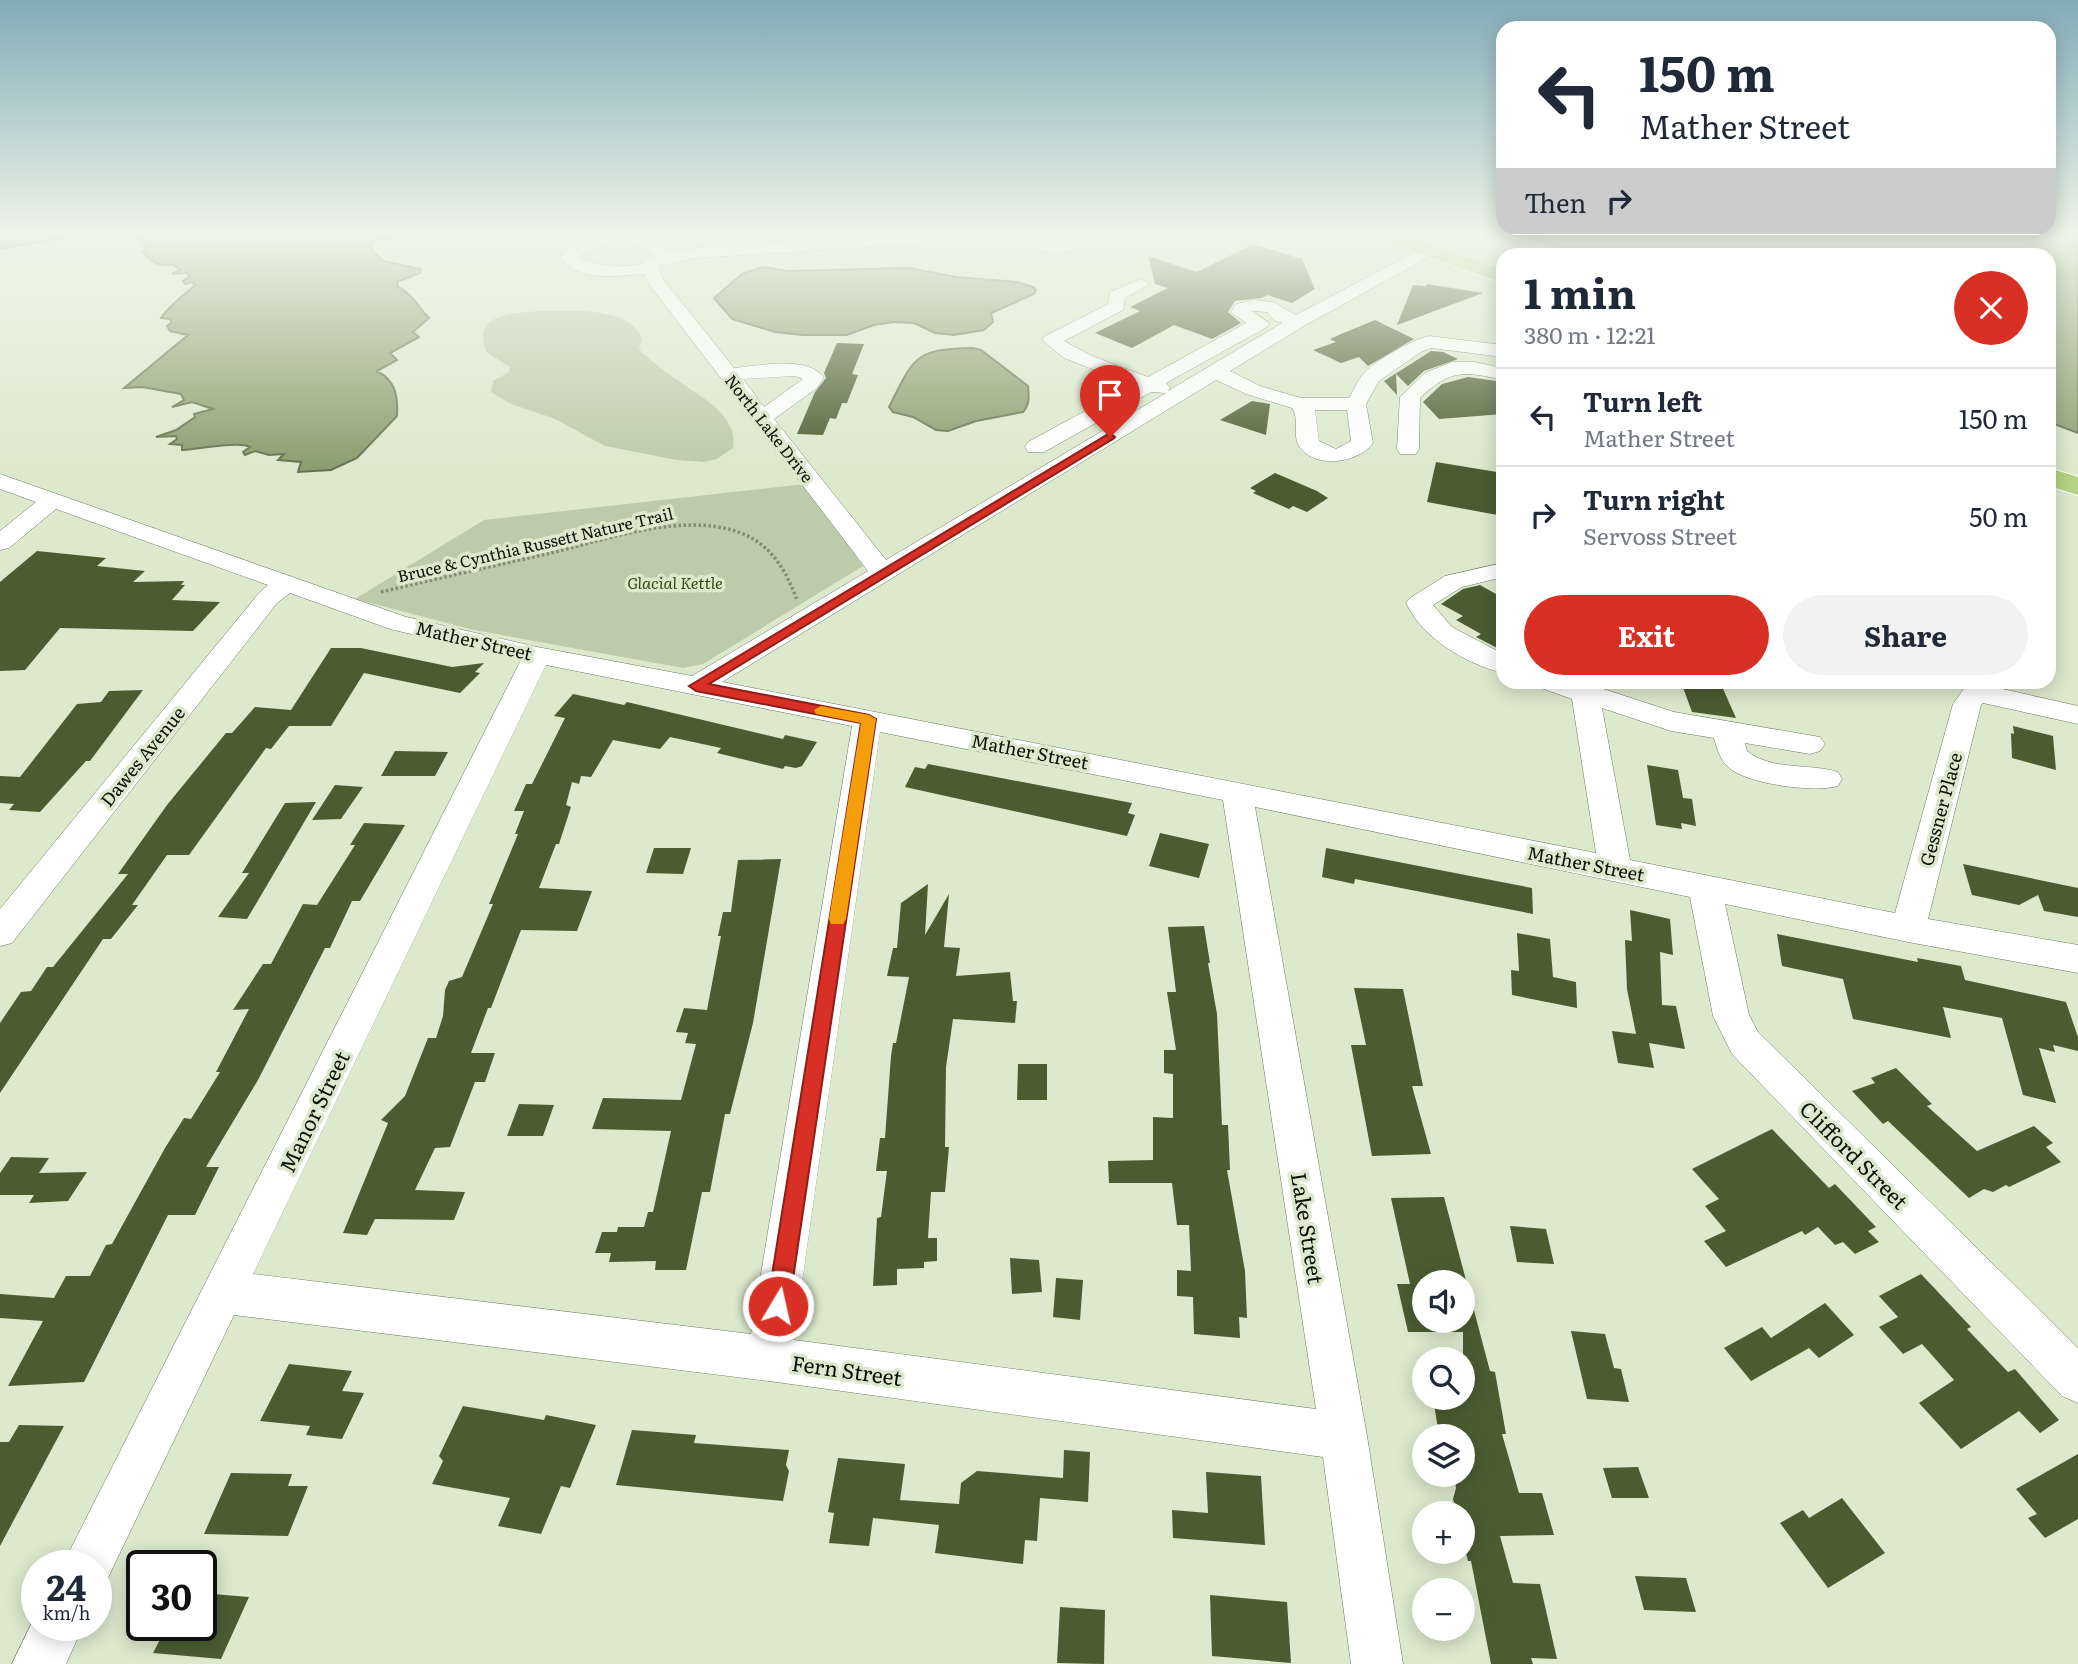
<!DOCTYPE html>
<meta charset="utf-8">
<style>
:root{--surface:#fff;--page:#f2f2f3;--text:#1f2937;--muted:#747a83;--line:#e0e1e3;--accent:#d93025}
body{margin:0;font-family:Literata,serif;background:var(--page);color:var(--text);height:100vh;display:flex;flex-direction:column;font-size:26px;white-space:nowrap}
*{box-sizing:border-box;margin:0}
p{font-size:23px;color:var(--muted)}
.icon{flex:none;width:38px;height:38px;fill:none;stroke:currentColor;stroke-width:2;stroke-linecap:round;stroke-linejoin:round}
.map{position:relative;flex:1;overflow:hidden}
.side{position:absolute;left:1496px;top:248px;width:560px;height:441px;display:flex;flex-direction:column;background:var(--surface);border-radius:21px;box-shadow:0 4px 18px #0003}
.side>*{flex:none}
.banner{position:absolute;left:1496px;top:21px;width:560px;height:214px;border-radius:21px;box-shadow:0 4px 18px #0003;background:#fff;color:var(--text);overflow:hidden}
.controls{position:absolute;left:1412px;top:1270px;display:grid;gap:14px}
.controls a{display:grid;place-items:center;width:63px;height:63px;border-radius:50%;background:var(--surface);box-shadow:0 4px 18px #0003;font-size:35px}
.speed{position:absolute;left:21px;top:1550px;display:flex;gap:14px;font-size:35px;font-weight:700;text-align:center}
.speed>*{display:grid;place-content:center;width:91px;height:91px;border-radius:50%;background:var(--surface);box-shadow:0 4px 18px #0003;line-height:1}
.speed small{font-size:18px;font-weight:400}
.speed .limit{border:4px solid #111;border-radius:10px;background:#fff;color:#111}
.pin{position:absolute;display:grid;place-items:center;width:60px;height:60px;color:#fff;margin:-72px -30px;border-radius:50% 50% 50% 0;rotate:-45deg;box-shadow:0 0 7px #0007}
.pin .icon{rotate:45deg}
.me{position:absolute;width:77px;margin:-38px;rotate:9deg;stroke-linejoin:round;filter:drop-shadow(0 0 5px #0008)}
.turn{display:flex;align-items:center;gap:24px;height:147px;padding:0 28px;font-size:32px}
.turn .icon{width:91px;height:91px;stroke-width:2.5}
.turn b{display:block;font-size:49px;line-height:60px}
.then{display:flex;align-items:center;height:66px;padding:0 28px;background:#0003;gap:14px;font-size:26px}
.round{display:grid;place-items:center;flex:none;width:74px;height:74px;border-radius:37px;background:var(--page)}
.headline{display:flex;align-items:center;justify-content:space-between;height:119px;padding:0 28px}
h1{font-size:42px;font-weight:700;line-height:52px}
.primary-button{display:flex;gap:14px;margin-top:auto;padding:14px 28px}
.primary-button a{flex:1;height:80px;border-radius:42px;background:var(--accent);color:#fff;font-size:28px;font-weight:700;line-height:80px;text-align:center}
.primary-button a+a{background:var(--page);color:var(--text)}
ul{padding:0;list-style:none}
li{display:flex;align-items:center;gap:21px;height:98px;padding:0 28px;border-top:2px solid var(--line)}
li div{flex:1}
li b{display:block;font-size:26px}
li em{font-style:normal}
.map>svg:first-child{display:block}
.green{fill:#bccbab}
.water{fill:#899e6f;stroke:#637350;stroke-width:2}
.building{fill:#4a5d31;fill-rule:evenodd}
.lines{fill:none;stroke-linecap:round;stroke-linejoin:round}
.minor-casing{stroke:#6e7a60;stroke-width:1}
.major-casing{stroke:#fff;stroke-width:2}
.path{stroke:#818b77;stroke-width:3.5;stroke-dasharray:2.5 2.5;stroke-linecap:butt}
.minor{fill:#fff;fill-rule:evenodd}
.major{fill:#b5d382;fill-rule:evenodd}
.route{fill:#d93025;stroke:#8d1f18;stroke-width:2}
.slow{fill:#f59e0b}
.labels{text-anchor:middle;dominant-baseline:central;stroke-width:7;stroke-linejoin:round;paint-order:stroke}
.far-street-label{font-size:16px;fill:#0b1007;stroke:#dce9cd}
.far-park-label{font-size:16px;font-style:italic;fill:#344914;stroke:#dce9cd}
.street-label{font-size:18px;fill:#0b1007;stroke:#dce9cd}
.near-street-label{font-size:21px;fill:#0b1007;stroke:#dce9cd}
</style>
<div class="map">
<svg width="2078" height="1664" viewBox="0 0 2078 1664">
<rect width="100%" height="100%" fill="#dce9cd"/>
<path class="green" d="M583 311C605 313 634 316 642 339L639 348 642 353C654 362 665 372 677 380 699 396 739 415 733 448L717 459 704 462 677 460 605 446 553 418 511 404 491 392 493 381 509 372 510 367 486 352C484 342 480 333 487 325 499 308 563 311 583 311Z
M805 484 863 566 703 664 683 668 474 630 355 599 484 520Z"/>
<path class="water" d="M0 236H77L0 249Z
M134 236H415L375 240 371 249 383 261 421 269 420 273 397 282 398 287C413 294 417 306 429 318L413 332 419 337 390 353 397 360 377 371C396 381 398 396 397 416L357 458 331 470 298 472 301 462 278 460 284 454 269 455 255 451 245 455 243 452 250 447C239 441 199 449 182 450V445L170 444 177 439 176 436 156 437 176 430 195 417 194 414 213 409 192 402 172 407 184 400 181 394 142 387 124 388 188 335 170 331 167 326 171 323V319L161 318C170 304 183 297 195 285L192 282 185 284 183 281 190 276 186 273 172 274 180 270 173 265C162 266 150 263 143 252L146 247Z
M1524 236H2078V433L2049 422V256H1584Z
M763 267 788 271 909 268 957 277 1017 282 1033 287 1036 290 1034 294 991 313 993 322 984 330 954 335 935 333 914 323 894 322 874 325 847 335H803L775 332 732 319 714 298 742 274Z
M973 348 981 350 1028 386C1029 396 1030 404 1023 412L976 421 948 431 936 430 913 417 893 412 889 407C914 358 913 349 973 348Z"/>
<path class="building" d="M1253 244 1302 259 1315 289 1292 303 1268 295 1261 298 1235 301 1228 312 1241 323 1212 339 1174 325 1132 348 1095 333 1140 311 1130 307 1168 288 1155 284 1148 256 1197 272Z
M1427 284 1483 293 1397 325 1413 285 1426 286Z
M1375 320 1414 339 1368 366 1359 357 1341 363 1313 350 1336 342 1330 339 1341 334Z
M837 343 864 344 852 374 858 375 847 403H842L836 419 830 418 823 435 797 434 815 392 826 378 824 373Z
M1431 351 1443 352 1458 359 1424 371 1408 386 1396 374 1397 395 1384 381Z
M1468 377 1503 382V414L1439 419 1423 402 1442 384Z
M1252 401 1270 404 1266 435 1220 420Z
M1436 462 1503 473V516L1427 502Z
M1275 473 1317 491 1328 498 1307 512 1293 506 1289 509 1253 493 1256 491 1250 488Z
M37 551 106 558 97 566 145 571 133 582 184 581 181 585H185L172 600 220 602 193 631 60 628 25 670 0 671V582Z
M1480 585 1503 598V651L1476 637 1481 634 1456 620 1463 616 1441 604 1463 589Z
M331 648H361L452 667 484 663 475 672 480 673 460 693 364 673 331 726H289L271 749 266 748 189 855H167L132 905H138L111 939H103L0 1093V1023L21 992 31 991 47 967H53L128 874H118L167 805 226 733H232L255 707 291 710Z
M1681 682H1720L1736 718 1692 712Z
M143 690 90 761H86L40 812 9 810 14 804 0 803V776L20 777 77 704 101 702 109 691Z
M573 694 624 705 627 702 783 739 785 735 817 742 802 766 796 768 785 766 783 769 717 753 721 748 670 737 660 749 613 740 591 777 581 776 579 784 572 782 566 805 571 807 559 844H556L539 888 592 891 577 931 521 930 491 1008H488L471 1053H495L485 1082H475L450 1147 435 1148 415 1190 465 1192 454 1220 375 1219 367 1235 343 1233 388 1123 381 1120 405 1096 428 1038H436L443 1016 445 990 449 981 462 977 493 904H489L518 834H515L524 811H514L526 784H532L565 718 554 716Z
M2013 726 2053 736 2056 770 2012 758 2011 733 2014 734Z
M395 751 448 752 435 776H381Z
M928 764 1132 803 1128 813 1135 815 1127 836 905 787 915 767 925 769Z
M1647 765 1678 770 1683 798 1692 799 1696 826 1681 823 1682 829 1656 825Z
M335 785 363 787 341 819 312 820Z
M316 802 247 919 218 917 249 873H242L285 803Z
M364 823 405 825 360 901H352L330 948H325L258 1080 206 1167H219L195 1215H168L84 1382 8 1386 43 1321 0 1318V1294L54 1298 66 1276H90L106 1245 112 1244 165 1148 184 1118 191 1119 220 1072H216L249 1009 233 1010 263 964H271L303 904 317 905 355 845H350Z
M1160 833 1209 844 1199 878 1149 866Z
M654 848H691L683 874 646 873Z
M1326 848 1532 888 1533 914 1355 879 1354 884 1322 877Z
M781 859 753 1023 730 1114H725L710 1192H702L686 1270H655L656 1261 609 1262 611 1253H595L602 1232H617L618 1227H644L648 1212H653L671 1131 592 1129 603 1098 681 1100 696 1044 685 1043 688 1033 676 1032 684 1008 707 1010 721 936H718L723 912H731L738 860Z
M1963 864 2078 888V917L2044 911 2038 895 2019 905 1972 895Z
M928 884 925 935 949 894 944 947 960 948 956 976 1010 972 1013 1001H1017L1015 1023 953 1019 946 1067 945 1147H949L945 1192H931L928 1238H937V1261L924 1262V1268L897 1269V1285L873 1286 877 1218 881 1217 887 1171H876L880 1138H885L891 1056 893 1043H896L909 977 887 976 893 948H897L901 903Z
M1630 910 1670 919 1673 955 1660 952 1662 1005 1676 1006 1685 1049 1649 1043 1654 1068 1618 1063 1612 1031 1636 1034 1627 989 1625 940 1632 941Z
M1204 926 1210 963H1208L1217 1014 1222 1125H1228L1230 1170H1227L1245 1271 1247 1318 1239 1317 1240 1338 1194 1334 1193 1297 1177 1296V1270L1191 1271 1189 1225H1177L1172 1183H1109L1108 1161 1153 1160V1117L1173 1118V1074L1164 1073V1050H1176L1167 992H1176L1168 927Z
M1517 933 1550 939 1553 977 1576 982 1577 1008 1512 995 1511 970 1519 971Z
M1777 934 1918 962 1917 958 1961 966 1965 980 2066 1002 2078 1037V1051L2053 1045 2055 1052 2039 1048 2056 1103 2023 1095 2002 1018 1943 1007 1951 1038 1853 1019 1843 979 1782 966Z
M1354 988 1403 989 1423 1086H1412L1431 1154 1372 1156 1351 1045H1366Z
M1018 1064H1047V1100H1017Z
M1896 1068 1932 1104 1927 1106 1977 1151 2034 1126 2053 1143 2046 1147 2061 1162 2009 1187 2006 1185 1993 1192 1984 1189 1969 1198 1888 1121 1883 1124 1852 1091 1875 1083 1871 1078Z
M519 1104 554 1105 543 1136H507Z
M1772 1129 1829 1188 1835 1184 1876 1227 1868 1231 1879 1242 1855 1254 1843 1242 1835 1245 1818 1227 1805 1235 1802 1231 1726 1267 1704 1241 1726 1231 1705 1206 1719 1199 1692 1169Z
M11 1157 49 1158 39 1173 87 1172 68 1201 29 1203 34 1195H0V1173Z
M1444 1197 1490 1371 1495 1372 1506 1434H1502L1519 1493H1542L1554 1535 1500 1536 1513 1583 1540 1584 1557 1659 1531 1658 1533 1664H1491L1471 1561H1468L1463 1541V1514H1457L1453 1499 1456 1488 1454 1475H1463V1431L1438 1429 1433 1398H1463V1332H1408L1397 1284H1410L1391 1198ZM1424 1283H1463V1321H1424Z
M1510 1226 1546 1229 1554 1264 1517 1262Z
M1010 1258 1039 1260 1042 1292 1012 1294Z
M1921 1274 1971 1327 1967 1329 2008 1372 2015 1369 2059 1420 2040 1433 2019 1411 1961 1449 1919 1403 1954 1380 1922 1344 1903 1354 1879 1327 1898 1317 1879 1296Z
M1056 1278 1083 1280 1080 1320 1053 1317Z
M1825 1303 1854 1335 1819 1358 1809 1348 1751 1381 1724 1348 1762 1327 1771 1338Z
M1571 1331 1605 1334 1614 1368 1621 1369 1629 1402 1587 1399Z
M289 1364 352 1371 342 1391 364 1393 342 1439 306 1435 310 1426 260 1421Z
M463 1406 544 1420 546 1415 596 1425 570 1488 561 1486 541 1534 498 1526 510 1498 432 1484 443 1461 439 1456Z
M19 1425 64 1426 0 1546V1442H9Z
M632 1430 696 1435 694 1443 789 1450 786 1465 789 1471 783 1501 616 1485Z
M1064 1450 1090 1452 1088 1502 1040 1498 1037 1541 1025 1540 1023 1564 935 1553 939 1525 873 1518 869 1546 829 1543 834 1513 828 1512 838 1458 905 1464 900 1500 959 1504 961 1483 977 1471 1063 1478Z
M2078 1454V1519L2045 1538 2028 1518 2037 1514 2016 1489Z
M1638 1467 1649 1498H1612L1603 1468Z
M1206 1472 1261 1476 1265 1545 1173 1538 1172 1510 1208 1513Z
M231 1473 292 1474 288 1486H308L288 1536 204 1534Z
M1842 1498 1885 1553 1828 1588 1780 1523 1803 1510 1809 1518Z
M1635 1576 1686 1578 1696 1612 1644 1610Z
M201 1593 249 1597 221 1659 153 1653 167 1626H201Z
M1210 1595 1287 1602 1291 1663 1212 1656Z
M1060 1607 1105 1610 1104 1664 1057 1663Z"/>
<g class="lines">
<defs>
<path id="minor" d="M591 236C619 236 647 231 670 252L695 248 880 236H971L963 241 695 258 659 266 663 279 734 368C759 366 806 355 824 377L817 388 774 419 886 560 1166 393 1151 392 1044 452H1028L1025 447 1028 442 1133 385 1064 358 1042 340 1045 336 1108 304 1110 292 1141 279 1150 284 1125 298 1123 310 1064 341 1092 356 1148 377 1246 323 1231 312 1236 304 1254 300 1273 302 1296 315 1428 245 1436 250 1434 254 1304 326 1230 371 1260 386 1301 398H1349C1354 390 1358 379 1364 373 1378 359 1410 341 1429 336L1503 345V357L1431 348 1421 352 1379 381 1366 404 1373 443C1358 464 1313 469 1299 446 1292 436 1300 419 1292 408L1246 394 1216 380 722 682 1596 853 1572 699 1541 688 1537 682H1582L1674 712 1820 737 1825 744 1820 751 1810 754 1745 743 1747 751C1772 771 1809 763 1838 772L1842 779 1838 786C1814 793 1748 784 1729 768 1720 760 1717 749 1714 738L1671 731 1602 708 1630 860 1895 913 1953 704 1966 686 1976 683 2078 706V724L1983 703 1981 705 1928 919 2078 945V973L1908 942 1725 904 1749 1015 1758 1032 2078 1348V1403L2062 1396 1732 1054 1713 1016 1690 897 1255 807 1367 1436 1403 1664H1351L1323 1457 769 1381 234 1315 105 1584 96 1587V1566H62L521 660 390 629 290 593 277 603 12 943 0 946V909L259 593 268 585 56 509 9 548 0 550V531L36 502 0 489V474L406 617 537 647 692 676 868 571 649 284 644 274C617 276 579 282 561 258L569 247ZM617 242 635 244 655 256C649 258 644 262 640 264 626 269 589 265 578 257L598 245ZM1252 311 1267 312 1274 320 1282 323 1168 391 1170 388 1166 383 1267 327 1269 323ZM795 376 803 379 764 407 743 379ZM1315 410H1347L1351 441 1336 449 1319 441ZM546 665 852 726 751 1334 253 1274ZM880 732 1223 800 1316 1409 794 1340Z
M1037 236H1056L1054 243 1056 244 1080 239 1088 244 1086 248 1056 254 1038 250 1036 246 1040 240Z
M1452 362H1474L1503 368V380C1464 371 1451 369 1420 398L1419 449 1416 454H1400L1397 449 1400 397 1425 373Z
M1503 563V577L1462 587 1433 605 1452 627 1503 654V673C1465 663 1424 640 1406 603L1410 598 1445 576Z
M37 1612V1626H83L66 1664H12Z"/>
<path id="major" d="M1378 236H1408L1503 270V283L1381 240Z
M2049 468 2078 477V495L2049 486Z"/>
</defs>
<use href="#minor" class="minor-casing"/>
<use href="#major" class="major-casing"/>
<path class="path" d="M381 592C436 579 492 566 547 554 605 540 683 511 741 533 772 545 786 571 797 600"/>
<use href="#minor" class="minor"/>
<use href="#major" class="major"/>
</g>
<linearGradient id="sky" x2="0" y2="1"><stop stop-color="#82abb8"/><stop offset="0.5" stop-color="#eff5e8"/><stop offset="1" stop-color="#eff5e8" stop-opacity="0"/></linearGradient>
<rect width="2078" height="469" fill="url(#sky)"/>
<path class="route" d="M1110 433 1115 437 1113 439 709 684 869 715 876 719 789 1306 785 1313 778 1317 770 1313 767 1306 861 723 696 691 689 686Z"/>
<path class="slow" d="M821 706 869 715 876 719 846 919 843 924H831L829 919 861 723 816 714 814 710Z"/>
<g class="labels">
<g class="far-street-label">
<text transform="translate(770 428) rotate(52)">North Lake Drive</text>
<text transform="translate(535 544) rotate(-13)">Bruce &amp; Cynthia Russett Nature Trail</text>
</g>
<g class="far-park-label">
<text x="675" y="582">Glacial Kettle</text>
</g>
<g class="street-label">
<text transform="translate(474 640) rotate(13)">Mather Street</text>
<text transform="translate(1030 751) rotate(11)">Mather Street</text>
<text transform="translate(142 756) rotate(-51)">Dawes Avenue</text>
<text transform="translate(1940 809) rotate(-75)">Gessner Place</text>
<text transform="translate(1586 863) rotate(11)">Mather Street</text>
</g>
<g class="near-street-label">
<text transform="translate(313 1111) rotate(-64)">Manor Street</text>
<text transform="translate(1855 1154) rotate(45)">Clifford Street</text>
<text transform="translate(1309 1228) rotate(81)">Lake Street</text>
<text transform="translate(847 1369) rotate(8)">Fern Street</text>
</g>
</g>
</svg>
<div class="controls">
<a><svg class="icon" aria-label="sound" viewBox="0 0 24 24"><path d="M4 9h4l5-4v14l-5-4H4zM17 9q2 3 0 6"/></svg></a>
<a><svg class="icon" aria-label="search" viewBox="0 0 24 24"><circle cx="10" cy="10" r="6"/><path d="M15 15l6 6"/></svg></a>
<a><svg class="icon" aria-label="layers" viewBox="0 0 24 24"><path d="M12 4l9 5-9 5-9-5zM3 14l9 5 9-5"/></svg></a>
<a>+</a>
<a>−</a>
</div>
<div class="speed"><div>24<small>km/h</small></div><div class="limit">30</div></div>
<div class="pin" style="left:1110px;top:437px;background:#d93025"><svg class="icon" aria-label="arrive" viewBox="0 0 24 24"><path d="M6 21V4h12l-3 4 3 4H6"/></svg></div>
<svg class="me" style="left:778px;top:1306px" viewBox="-20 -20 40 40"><circle r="17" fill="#d93025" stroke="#fff" stroke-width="3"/><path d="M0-11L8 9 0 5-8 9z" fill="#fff"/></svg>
<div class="banner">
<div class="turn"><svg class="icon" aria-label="left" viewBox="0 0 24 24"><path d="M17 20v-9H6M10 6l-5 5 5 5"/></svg><div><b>150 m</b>Mather Street</div></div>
<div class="then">Then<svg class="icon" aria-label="right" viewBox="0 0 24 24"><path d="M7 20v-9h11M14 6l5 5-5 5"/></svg></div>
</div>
<section class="side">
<div class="headline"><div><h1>1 min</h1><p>380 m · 12:21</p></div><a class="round" style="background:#d93025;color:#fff"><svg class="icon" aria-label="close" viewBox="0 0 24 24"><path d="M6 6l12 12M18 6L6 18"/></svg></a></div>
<ul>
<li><svg class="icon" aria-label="left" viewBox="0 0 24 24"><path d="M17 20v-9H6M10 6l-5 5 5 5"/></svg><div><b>Turn left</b><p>Mather Street</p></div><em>150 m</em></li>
<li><svg class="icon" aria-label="right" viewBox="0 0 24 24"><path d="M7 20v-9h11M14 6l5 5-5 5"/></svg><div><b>Turn right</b><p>Servoss Street</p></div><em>50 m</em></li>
</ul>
<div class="primary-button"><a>Exit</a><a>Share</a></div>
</section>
</div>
